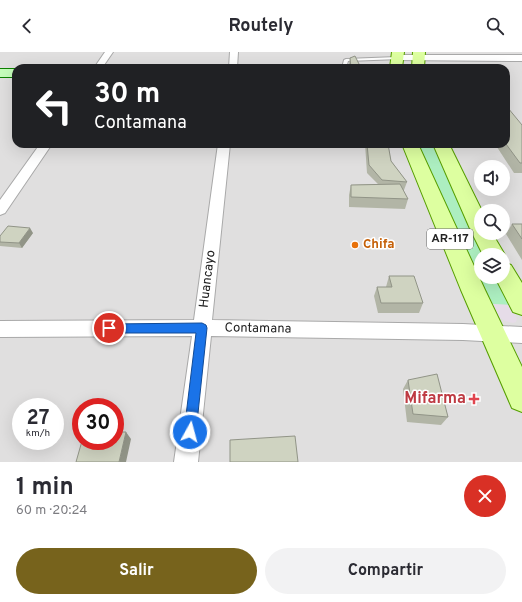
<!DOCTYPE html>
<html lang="es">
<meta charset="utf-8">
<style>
:root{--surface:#fff;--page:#f2f2f3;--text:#2b2b33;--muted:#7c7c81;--accent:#77631c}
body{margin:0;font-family:Overpass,sans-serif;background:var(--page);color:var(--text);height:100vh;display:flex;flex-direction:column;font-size:15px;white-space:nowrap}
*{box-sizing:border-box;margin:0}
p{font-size:13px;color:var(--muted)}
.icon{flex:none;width:22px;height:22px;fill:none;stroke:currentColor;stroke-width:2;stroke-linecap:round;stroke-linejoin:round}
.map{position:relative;height:410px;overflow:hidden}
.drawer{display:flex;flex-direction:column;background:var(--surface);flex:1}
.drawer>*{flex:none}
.hud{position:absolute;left:12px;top:12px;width:498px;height:84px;border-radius:12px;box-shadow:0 4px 16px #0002;background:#202124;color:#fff;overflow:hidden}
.controls{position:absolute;left:474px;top:108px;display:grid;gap:8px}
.controls a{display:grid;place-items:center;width:36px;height:36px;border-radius:50%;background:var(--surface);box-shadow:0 4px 16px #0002;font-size:20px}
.speed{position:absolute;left:12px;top:346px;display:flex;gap:8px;font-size:20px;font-weight:700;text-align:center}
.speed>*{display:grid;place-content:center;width:52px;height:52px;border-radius:50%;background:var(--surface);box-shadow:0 4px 16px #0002;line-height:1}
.speed small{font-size:10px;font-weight:400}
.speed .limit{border:6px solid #d22;background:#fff;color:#111}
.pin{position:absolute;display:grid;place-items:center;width:34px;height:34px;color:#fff;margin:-17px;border:2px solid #fff;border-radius:50%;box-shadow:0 1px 4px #0007}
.me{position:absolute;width:44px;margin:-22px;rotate:7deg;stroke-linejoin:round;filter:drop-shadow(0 0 3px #0008)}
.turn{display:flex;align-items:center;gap:14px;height:84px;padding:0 16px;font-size:18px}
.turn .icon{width:52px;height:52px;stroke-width:2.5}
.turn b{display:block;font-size:28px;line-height:34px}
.round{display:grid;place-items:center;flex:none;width:42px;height:42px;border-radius:21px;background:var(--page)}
.headline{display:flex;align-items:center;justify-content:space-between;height:68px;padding:0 16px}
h1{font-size:24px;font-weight:700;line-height:30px}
.action{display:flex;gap:8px;margin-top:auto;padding:8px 16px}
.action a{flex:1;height:46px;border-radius:24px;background:var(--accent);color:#fff;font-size:16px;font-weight:700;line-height:46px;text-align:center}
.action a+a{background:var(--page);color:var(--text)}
header{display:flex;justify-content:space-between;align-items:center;height:52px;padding:0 16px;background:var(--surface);font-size:18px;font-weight:700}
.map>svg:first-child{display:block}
.residential{fill:#e0dfdf;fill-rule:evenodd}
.grass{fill:#aceec0}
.plaza{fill:#e6dce8}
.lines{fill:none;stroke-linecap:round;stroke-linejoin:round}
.lane-casing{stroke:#a9a9a9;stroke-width:2}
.street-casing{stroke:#a9a9a9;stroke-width:2}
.secondary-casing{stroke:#0d8100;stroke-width:2}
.primary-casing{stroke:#569f00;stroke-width:2}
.lane{fill:#fff;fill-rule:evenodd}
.street{fill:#fff;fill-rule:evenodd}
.secondary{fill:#c5fdbb;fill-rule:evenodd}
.primary{fill:#ddffa0;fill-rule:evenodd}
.wall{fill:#b2b5a6}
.shaded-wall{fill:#919487}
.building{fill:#cfd3c1;stroke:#919487}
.route{fill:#1a73e8;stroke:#114b97}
.food-dot{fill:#e8710a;stroke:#fff;stroke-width:1.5}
.health-dot{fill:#e0444e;stroke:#fff;stroke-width:1.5}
.labels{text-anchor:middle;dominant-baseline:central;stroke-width:3;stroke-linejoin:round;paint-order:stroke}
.shield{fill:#fff;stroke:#646464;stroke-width:1}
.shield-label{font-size:12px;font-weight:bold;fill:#222}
.food-label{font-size:13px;font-weight:bold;fill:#c56008;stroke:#fff;text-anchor:start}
.street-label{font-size:13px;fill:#222;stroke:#fff}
.near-health-label{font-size:16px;font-weight:bold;fill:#be3a42;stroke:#fff;text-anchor:end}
</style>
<header><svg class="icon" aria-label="back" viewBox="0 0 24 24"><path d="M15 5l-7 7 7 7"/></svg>Routely<svg class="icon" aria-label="search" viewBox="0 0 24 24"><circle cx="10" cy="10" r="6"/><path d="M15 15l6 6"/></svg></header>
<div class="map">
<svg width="522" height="410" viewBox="0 0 522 410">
<rect width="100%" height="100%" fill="#eef2e8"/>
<path class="residential" d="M0 0H522V410H0ZM16 16H506V92H16ZM481 115H503V137H481ZM481 159H503V181H481ZM481 203H503V225H481ZM21 355H55V389H21ZM81 355H115V389H81Z"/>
<path class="grass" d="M417 92H432L443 117 485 203H481V225H496L510 253 491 252Z"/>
<path class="plaza" d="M491 252 510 253 517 267 516 270 513 271 505 269 498 264Z"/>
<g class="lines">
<defs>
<path id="lane" d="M397 5H399V7L348 9 346 16H342L344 8 346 7Z"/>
<path id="street" d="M105 0H113L102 16H94Z
M230 0H238L237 16H229Z
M397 3H522V9L394 8 393 6Z
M40 92H52L5 161 0 163V148Z
M218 92H230L212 268 463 272 522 275V291L463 288 211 284 198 410H174L192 284 0 285V269L194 268Z"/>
<path id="secondary" d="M0 17H16V25H0Z"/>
<path id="primary" d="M392 0H404L402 16H390Z
M413 0H425L424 16H412Z
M402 92H418L485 238 522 315V360L512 356 461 238Z
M433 92H449L482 159 481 181H492L505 203 503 206V203H483L471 179Z
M503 210 511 213 522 231V263L513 260 495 225H503Z"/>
</defs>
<use href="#lane" class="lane-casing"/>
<use href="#street" class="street-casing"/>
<use href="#secondary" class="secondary-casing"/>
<use href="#primary" class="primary-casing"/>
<use href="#lane" class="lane"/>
<use href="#street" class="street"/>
<use href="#secondary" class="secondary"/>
<use href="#primary" class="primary"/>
</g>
<path class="wall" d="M350 6 361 16H349V12Z
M522 73V121H514L495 92H506Z
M365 92H388L391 109 407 130 404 138H403L408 147 405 157 349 155V143L351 133 378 132 367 121Z
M512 172H522V208L506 182Z
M33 181 22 196 0 194V184Z
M389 224 423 251 419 261H378L374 244 377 235H386Z
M408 328 448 365 441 373 407 370 403 337Z"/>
<path class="shaded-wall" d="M30 176 33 181 22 196 19 191Z
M126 380 131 387 126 410H119Z"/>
<path class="building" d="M355 4 361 16H351L350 6Z
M506 56H508L522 73V111H520L506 92Z
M367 92H388L391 109 407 130 382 128 369 113Z
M400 132 408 147 351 145V133Z
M512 172H522V187Z
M8 174 30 176 19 191 0 190V184Z
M389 224H414L423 251H381L377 235H392Z
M437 322 448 365 413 362 408 328Z
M115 380H126L119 410H76L82 389H115Z
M295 384 298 410H230V388Z"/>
<path class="route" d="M202 271 206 273 207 276 196 380 194 385 190 387 185 385 184 380 196 281H109L105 279 103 276 105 273 109 272Z"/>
<circle class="food-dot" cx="355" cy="193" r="4"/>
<path class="health-dot" d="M472 341h4v4h4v4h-4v4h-4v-4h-4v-4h4z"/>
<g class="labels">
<rect class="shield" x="427" y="177" width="46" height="20" rx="3"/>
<g class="shield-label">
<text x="450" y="187">AR-117</text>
</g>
<g class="food-label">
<text x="363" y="193">Chifa</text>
</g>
<g class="street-label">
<text transform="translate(208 227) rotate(-83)">Huancayo</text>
<text transform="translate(258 277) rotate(1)">Contamana</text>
</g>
<g class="near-health-label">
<text x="466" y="347">Mifarma</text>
</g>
</g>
</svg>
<div class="controls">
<a><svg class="icon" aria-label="sound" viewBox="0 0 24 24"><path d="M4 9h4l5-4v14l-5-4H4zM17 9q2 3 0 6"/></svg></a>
<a><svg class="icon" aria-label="search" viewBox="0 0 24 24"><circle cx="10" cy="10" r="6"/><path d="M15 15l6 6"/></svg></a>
<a><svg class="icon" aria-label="layers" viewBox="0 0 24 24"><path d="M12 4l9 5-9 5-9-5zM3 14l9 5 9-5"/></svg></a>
</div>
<div class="speed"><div>27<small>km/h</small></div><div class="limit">30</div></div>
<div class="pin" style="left:109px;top:276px;background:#d93025"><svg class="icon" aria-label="arrive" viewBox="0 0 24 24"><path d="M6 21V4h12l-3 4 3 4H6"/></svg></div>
<svg class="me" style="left:190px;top:380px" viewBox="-20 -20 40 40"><circle r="17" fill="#1a73e8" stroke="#fff" stroke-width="3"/><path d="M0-11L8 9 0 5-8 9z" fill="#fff"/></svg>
<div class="hud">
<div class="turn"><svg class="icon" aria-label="left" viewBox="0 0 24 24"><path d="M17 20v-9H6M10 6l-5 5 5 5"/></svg><div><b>30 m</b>Contamana</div></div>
</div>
</div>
<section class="drawer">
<div class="headline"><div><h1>1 min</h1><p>60 m · 20:24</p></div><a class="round" style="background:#d93025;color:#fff"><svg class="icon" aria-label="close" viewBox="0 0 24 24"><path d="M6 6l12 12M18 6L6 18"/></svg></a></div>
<div class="action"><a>Salir</a><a>Compartir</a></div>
</section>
